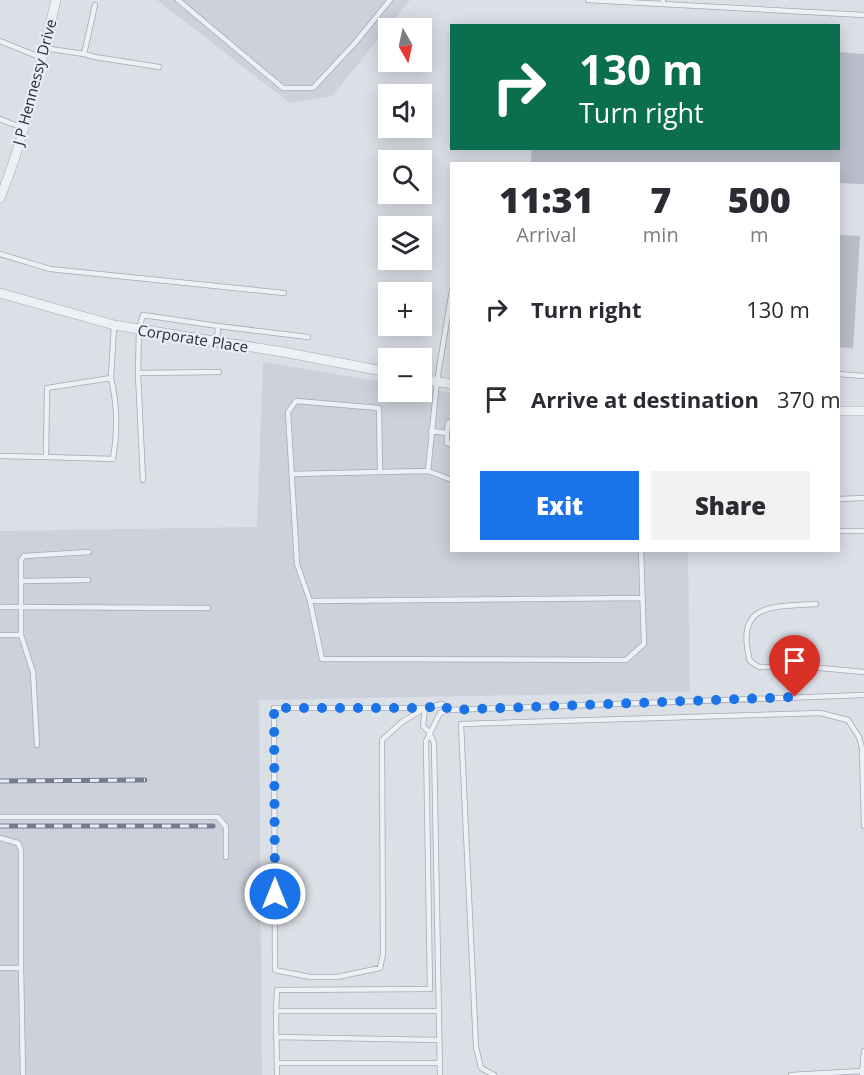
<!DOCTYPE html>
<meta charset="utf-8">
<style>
:root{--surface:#fff;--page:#f2f2f3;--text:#2b2b33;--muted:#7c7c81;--accent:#1a73e8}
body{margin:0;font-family:"Open Sans",sans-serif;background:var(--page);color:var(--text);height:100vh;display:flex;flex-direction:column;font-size:22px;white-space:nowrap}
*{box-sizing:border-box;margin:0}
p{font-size:20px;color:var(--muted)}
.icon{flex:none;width:33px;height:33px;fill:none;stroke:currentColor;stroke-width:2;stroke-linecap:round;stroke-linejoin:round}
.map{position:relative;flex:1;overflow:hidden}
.panel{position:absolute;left:450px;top:162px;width:390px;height:390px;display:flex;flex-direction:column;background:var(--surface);border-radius:0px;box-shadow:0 3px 15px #0003}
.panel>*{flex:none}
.banner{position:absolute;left:450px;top:24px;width:390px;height:126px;border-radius:0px;box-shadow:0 3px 15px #0003;background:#0b6e4f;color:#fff;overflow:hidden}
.needle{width:39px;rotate:171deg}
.tools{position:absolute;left:378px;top:18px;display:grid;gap:12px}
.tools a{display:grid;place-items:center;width:54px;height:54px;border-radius:0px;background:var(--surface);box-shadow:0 3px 15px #0003;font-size:30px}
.pin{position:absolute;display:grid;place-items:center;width:51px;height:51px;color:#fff;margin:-62px -26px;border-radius:50% 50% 50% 0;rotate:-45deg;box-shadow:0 0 6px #0007}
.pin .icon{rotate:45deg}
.me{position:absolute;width:66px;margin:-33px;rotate:0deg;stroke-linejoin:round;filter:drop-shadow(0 0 4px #0008)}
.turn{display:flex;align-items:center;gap:21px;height:126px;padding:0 30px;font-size:27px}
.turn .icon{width:78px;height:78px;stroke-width:2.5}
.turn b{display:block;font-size:42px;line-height:51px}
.eta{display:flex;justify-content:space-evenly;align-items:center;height:102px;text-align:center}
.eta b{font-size:36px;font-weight:800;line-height:42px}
.primary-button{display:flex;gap:12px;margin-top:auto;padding:12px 30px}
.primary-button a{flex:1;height:69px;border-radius:0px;background:var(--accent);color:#fff;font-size:24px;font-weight:800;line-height:69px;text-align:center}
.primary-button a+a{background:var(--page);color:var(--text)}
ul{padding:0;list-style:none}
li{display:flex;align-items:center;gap:18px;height:90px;padding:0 30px}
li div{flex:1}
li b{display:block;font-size:22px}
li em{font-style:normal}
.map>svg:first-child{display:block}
.built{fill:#cdd1db}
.building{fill:#b8bdc9}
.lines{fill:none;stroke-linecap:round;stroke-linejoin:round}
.lane-casing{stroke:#a4a9b3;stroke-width:6}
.street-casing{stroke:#a4a9b3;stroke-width:10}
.lane{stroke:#edf0f4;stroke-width:4.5}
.street{stroke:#edf0f4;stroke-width:9}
.rail-casing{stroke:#747d90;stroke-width:5}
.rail{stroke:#eaeef4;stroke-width:3;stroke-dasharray:9;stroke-linecap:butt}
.route{stroke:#1a73e8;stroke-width:10;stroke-dasharray:0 18}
.labels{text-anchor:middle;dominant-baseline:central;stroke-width:4.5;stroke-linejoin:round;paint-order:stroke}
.street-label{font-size:15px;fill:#242c3c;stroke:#eaeef4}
</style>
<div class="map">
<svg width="864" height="1075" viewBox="0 0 864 1075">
<rect width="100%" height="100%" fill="#dbdfe6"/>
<path class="built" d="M157 0H410L332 96 290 103Z
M263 362 388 383V392H422V388L451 393 452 550 688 551 690 692 259 700 262 1075H0V531L257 527Z"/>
<path class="building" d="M838 52 864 54V184L838 183V164L531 162 532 148H838Z
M838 235 860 236 853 348 838 347Z"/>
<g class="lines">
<defs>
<path id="lane" d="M178 0 283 88H313L355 43 390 0
M588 0 662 4 663 0
M662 4 864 15
M0 41 42 58
M44 48 84 54 95 5
M84 54 95 57 159 67
M0 119 23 128
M0 254 50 269 284 293
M218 326 308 337
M138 373 219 372
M838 374 864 376
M431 431 447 433 448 423 452 421
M447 433V443L452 444
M0 456 46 457 47 388 111 378 114 325
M46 457 113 459C118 432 117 404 111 378
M428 471 437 381 452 290
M292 474 380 472
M143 480 138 373 139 329 143 315 218 326 217 341
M452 480 428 471 380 472 379 408 296 401 288 412 297 564 310 601 322 659 626 660 644 644 641 550
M838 499 864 498
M838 531H864
M21 581 88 580
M310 601 643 598
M816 604C773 607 734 602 750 661L759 667 820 668 864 672
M0 607 208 608
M0 635H21
M425 708 402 722 382 740 383 954 380 968 337 977H310L275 970 274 708H425L442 704 450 710
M425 708 423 726 429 732 434 743 440 1075
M37 745 33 672 21 635V560L24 556 89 552
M0 817H218L226 827V857
M0 838 18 843 21 850V968H0
M21 968 23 1075
M276 1011 277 990 430 989 426 741 440 713 450 710 864 695
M276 1037 439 1040
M277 1063H440
M277 1075 276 1011H439
M494 1075 481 1068 476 1047 461 724 820 713 848 720 859 737 862 748 864 826
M791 1075 862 1071
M862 1075 864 1051"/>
<path id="street" d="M0 198C26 135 40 66 56 0
M0 293 114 325 283 352 388 372
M422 379 452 384
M838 411H864"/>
</defs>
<use href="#lane" class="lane-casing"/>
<use href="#street" class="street-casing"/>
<use href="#lane" class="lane"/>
<use href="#street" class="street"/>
<defs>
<path id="rail" d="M0 781 145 780
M0 826H213"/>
</defs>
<use href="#rail" class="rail-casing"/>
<use href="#rail" class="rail"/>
</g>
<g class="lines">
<path class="route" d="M275 894 274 708H425L442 705 450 710 795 697"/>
</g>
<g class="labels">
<g class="street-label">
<text transform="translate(34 82) rotate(-75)">J P Hennessy Drive</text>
<text transform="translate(193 338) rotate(9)">Corporate Place</text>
</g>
</g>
</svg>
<div class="tools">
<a><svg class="needle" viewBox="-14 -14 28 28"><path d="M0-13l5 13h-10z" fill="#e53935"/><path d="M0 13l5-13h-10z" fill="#7c7c81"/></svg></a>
<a><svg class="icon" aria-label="sound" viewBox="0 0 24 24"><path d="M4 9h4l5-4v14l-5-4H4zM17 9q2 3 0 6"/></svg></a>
<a><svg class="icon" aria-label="search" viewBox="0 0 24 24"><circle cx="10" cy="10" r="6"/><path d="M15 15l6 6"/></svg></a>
<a><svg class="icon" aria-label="layers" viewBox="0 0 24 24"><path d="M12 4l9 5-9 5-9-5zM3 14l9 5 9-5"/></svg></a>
<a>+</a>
<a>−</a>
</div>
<div class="pin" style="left:795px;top:697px;background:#d93025"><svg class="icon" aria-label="arrive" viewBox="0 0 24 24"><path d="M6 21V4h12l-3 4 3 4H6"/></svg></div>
<svg class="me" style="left:275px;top:894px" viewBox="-20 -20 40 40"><circle r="17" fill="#1a73e8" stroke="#fff" stroke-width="3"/><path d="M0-11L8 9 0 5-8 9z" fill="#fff"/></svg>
<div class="banner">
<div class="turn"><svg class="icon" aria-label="right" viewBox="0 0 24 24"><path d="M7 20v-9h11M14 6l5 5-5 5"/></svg><div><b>130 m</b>Turn right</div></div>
</div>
<section class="panel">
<div class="eta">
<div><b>11:31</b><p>Arrival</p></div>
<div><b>7</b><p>min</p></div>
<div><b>500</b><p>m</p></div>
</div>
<ul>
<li><svg class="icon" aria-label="right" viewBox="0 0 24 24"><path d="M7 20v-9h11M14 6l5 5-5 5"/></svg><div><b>Turn right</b></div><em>130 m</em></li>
<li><svg class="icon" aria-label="arrive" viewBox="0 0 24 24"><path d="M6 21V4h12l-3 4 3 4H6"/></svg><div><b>Arrive at destination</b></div><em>370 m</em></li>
</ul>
<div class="primary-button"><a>Exit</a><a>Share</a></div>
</section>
</div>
